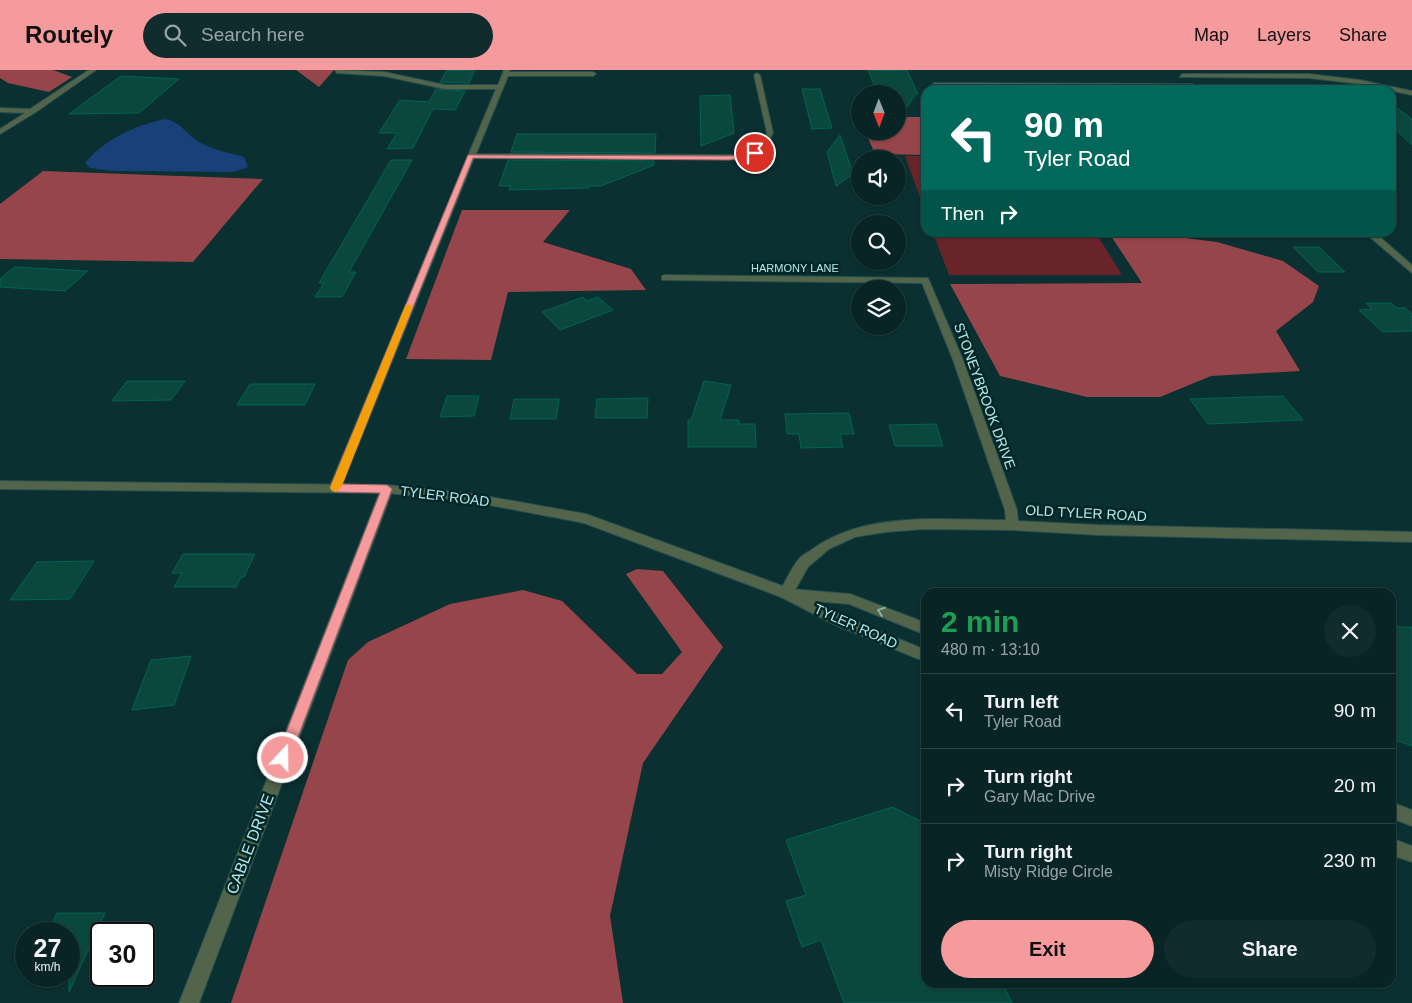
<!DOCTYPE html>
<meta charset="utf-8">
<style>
:root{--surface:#082425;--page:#112c2d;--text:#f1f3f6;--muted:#98a4a7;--line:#294142;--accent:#f59b9d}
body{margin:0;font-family:Arial,sans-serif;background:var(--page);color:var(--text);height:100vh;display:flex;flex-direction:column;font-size:19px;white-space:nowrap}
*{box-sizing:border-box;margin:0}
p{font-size:16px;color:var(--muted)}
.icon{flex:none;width:28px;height:28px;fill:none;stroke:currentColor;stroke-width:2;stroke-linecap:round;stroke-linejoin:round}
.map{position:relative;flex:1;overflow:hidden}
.details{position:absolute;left:921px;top:518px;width:475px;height:400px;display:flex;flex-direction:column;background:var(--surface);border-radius:15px;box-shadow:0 1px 4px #0004,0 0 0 1px var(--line)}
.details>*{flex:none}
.top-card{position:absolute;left:921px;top:15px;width:475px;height:152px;border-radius:15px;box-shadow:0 1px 4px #0004,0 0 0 1px var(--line);background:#00695c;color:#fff;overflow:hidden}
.needle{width:32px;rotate:179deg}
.buttons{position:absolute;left:851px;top:15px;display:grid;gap:10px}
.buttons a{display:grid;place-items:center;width:55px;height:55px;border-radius:50%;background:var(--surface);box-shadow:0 1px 4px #0004,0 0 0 1px var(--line);font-size:25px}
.speed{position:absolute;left:15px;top:852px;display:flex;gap:10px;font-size:25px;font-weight:700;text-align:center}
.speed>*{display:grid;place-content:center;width:65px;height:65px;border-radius:50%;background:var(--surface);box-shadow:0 1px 4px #0004,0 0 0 1px var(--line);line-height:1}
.speed small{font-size:12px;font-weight:400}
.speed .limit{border:2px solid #111;border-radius:8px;background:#fff;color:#111}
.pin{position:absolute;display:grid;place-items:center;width:42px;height:42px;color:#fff;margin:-21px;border:2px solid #fff;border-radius:50%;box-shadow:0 1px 5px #0007}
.me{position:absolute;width:55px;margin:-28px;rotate:21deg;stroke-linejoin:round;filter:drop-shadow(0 0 4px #0008)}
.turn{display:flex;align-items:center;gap:18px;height:105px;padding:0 20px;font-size:22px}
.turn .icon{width:65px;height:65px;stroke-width:2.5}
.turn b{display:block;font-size:35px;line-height:42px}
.then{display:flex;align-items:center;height:48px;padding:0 20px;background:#0003;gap:10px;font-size:19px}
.round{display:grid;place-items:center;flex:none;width:52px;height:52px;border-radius:26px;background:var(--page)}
.summary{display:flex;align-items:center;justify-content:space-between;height:85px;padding:0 20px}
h1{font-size:30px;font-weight:700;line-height:38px;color:#1e9e55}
.cta{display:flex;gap:10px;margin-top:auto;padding:10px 20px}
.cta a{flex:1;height:58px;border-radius:30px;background:var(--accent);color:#111;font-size:20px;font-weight:700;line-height:58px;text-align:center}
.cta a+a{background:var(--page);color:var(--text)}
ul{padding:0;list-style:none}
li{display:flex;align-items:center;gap:15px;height:75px;padding:0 20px;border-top:1px solid var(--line)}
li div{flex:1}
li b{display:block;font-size:19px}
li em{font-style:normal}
header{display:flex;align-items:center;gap:30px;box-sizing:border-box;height:70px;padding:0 25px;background:var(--accent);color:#111}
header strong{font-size:24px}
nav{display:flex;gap:28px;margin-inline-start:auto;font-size:18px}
.search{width:350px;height:45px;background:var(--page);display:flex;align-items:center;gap:12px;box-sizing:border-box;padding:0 18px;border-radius:28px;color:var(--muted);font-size:19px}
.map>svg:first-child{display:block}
.green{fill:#69242a}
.forest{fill:#96464b}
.water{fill:#184079}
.building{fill:#0a483d;stroke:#006455}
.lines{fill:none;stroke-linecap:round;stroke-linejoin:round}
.minor-casing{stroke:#264e4f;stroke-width:2}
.tertiary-casing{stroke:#264e4f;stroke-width:2}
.minor{fill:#52654b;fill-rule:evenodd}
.tertiary{fill:#52654b;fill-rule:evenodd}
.oneway{stroke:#89aea2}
.route{fill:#f59b9d;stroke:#9f6566}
.slow{fill:#f59e0b}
.labels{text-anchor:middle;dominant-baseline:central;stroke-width:5;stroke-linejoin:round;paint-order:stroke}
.far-street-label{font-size:11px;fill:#b6e9ea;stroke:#002627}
.street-label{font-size:14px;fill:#b6e9ea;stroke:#002627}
.near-street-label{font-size:16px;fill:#b6e9ea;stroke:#002627}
</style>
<header>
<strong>Routely</strong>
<div class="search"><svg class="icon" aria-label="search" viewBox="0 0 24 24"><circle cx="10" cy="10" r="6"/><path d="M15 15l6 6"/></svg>Search here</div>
<nav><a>Map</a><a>Layers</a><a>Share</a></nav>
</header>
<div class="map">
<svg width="1412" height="933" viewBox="0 0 1412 933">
<rect width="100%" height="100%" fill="#0a3031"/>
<path class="green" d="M905 86H926V144Z
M933 163H1096L1122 205H949Z"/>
<path class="forest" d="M0 0H53L72 7 49 22 8 13 0 8Z
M296 0H334L319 17Z
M898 47H926V85L875 84 865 61H898Z
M43 101 263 109 193 192 0 189V134Z
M462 140H570L543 172 631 199 646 220 508 222 491 290 406 289Z
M1175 163 1185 168 1217 172 1283 191 1319 216 1313 232 1276 261 1300 301 1211 306 1160 327H1087L1000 306 950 214 1142 213 1109 163Z
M637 499 663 501 723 577 643 693 610 846 623 933H231L348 590 368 572 450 534 523 520 562 531 637 604H662L682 582 626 504Z"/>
<path class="water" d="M165 49C182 52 187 66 201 73 214 80 230 83 244 87L248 97 234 102 113 101 90 98 85 93C106 68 134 56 165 49Z"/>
<path class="building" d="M447 0H475L469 13 440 12Z
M868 0H907L918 24H916L898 50V24H878Z
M121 6 179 9 139 43 69 44Z
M436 19 465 21 455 40 433 39 413 78 387 79 397 63H379L400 30 429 32Z
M802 19H820L832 58 812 59Z
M730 25 734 63 701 76 700 26Z
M1391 34 1412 49V75L1391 55Z
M517 64H656L655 83 511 82Z
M840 65 853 104 836 116 827 82Z
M391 90H412L349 202H356L342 227H315L324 213H319Z
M508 90 654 91V95L601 116H589L588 118 509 120 511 116H499Z
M1293 177H1319L1345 202H1318Z
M14 197 88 201 65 221 0 217V209Z
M583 227 587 231 598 227 613 240 560 260 542 242Z
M1366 233H1391L1397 238H1405L1412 244V261L1383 262 1359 240 1372 239Z
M127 311H185L171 330 112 331Z
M704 311 731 315 720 350H739V354H755L756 377H688V350H691Z
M250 314H315L305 335H237Z
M447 326H479L474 346 440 347Z
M1283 326 1303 350 1208 354 1190 329Z
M648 328 647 348H595L597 329Z
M514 329H559L556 349H510Z
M849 343 854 364H840L843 377 801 378 799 364H787L785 344Z
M936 354 943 376H895L889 355Z
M183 484H255L244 507H241L236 517H174L182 503H172Z
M94 491 70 529 10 530 37 492Z
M1391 557H1412V676L1391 668Z
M191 586 174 635 132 640 151 590Z
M893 737 926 754V912H1002L1012 933H844L821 870 802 877 786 831 806 825 786 770Z
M57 843H105L69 922V864H47Z"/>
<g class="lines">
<defs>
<path id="minor" d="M89 0H96L36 42 0 64V59L25 43 0 42V38L30 39Z
M335 0 384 2 445 15H498L504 0H510L509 2H593L596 4 593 6H508L476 84 743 85 760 77 767 63 754 5 757 3 760 5 773 63 765 79 744 89 474 88 341 418 335 422 329 418 496 19H445L384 6 337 3Z
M1182 4H1309L1360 10 1412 21V25L1360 14 1309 8 1180 7Z
M934 13 1193 14 1196 16 1193 18 932 16Z
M1364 162H1374L1412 195V203Z
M665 205 928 208 963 290 1017 440 1018 451 1098 455 1412 462V472L1098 465 1012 460 924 459 886 462 855 467 829 479 808 497 791 527 786 528 781 527 779 523C785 512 791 499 798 490 801 486 806 483 810 481 864 440 942 450 1006 450L1005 440 953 290 922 213 662 210V206Z
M387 415 393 419 199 933H179L381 419Z"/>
<path id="tertiary" d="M0 411 387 415 468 423 586 444 791 519 850 524 926 553V565L849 534 814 531 845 547 926 580V592L835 555 781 527 584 453 468 431 387 423 0 419Z
M1391 732 1412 740V756L1391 748Z
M1391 768 1412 776V792L1391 785Z"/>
</defs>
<use href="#minor" class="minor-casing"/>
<use href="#tertiary" class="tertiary-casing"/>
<use href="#minor" class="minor"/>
<use href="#tertiary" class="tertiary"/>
</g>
<defs><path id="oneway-chevron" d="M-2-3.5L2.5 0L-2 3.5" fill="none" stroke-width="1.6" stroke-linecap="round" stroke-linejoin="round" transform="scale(1.25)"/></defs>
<use class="oneway" href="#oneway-chevron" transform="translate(881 541) rotate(-159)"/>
<path class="route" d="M755 81H757V84L744 89 728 90 473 88 342 414 387 415 392 419 290 688 288 693 283 695 278 693 276 688 380 423 335 422 330 418 468 85 728 86 743 85Z"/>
<path class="slow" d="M406 234 413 236 341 418 335 422 332 421 330 418Z"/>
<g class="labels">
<g class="far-street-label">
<text x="795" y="198">HARMONY LANE</text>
</g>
<g class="street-label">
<text transform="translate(985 326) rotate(70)">STONEYBROOK DRIVE</text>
<text transform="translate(445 426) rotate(7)">TYLER ROAD</text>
<text transform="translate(1086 443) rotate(3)">OLD TYLER ROAD</text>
<text transform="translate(856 556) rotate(24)">TYLER ROAD</text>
</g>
<g class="near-street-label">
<text transform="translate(250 774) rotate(-69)">CABLE DRIVE</text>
</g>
</g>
</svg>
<div class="buttons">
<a><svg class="needle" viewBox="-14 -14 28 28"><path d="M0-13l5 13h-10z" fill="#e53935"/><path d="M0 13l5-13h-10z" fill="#98a4a7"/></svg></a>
<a><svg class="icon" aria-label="sound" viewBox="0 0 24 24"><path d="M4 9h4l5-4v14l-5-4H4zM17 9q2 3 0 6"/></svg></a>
<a><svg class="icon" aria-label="search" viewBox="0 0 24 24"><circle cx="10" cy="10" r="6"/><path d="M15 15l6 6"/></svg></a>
<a><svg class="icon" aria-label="layers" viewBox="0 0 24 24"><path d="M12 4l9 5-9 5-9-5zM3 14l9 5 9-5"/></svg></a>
</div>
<div class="speed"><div>27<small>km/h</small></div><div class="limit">30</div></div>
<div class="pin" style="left:755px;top:83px;background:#d93025"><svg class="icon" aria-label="arrive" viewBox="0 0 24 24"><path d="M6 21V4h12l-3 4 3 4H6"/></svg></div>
<svg class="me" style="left:283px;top:688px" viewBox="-20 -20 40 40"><circle r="17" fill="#f59b9d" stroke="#fff" stroke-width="3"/><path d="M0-11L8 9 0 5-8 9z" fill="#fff"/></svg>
<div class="top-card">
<div class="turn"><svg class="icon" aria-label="left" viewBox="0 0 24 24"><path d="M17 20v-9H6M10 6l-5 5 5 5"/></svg><div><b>90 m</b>Tyler Road</div></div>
<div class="then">Then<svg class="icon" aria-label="right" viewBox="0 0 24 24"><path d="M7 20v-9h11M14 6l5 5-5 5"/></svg></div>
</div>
<section class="details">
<div class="summary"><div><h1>2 min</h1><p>480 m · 13:10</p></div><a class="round"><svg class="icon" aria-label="close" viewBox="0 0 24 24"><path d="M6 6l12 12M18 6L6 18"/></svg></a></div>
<ul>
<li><svg class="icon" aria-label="left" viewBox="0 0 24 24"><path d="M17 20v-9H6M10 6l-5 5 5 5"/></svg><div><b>Turn left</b><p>Tyler Road</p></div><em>90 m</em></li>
<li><svg class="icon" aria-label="right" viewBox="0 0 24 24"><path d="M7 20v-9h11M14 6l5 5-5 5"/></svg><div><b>Turn right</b><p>Gary Mac Drive</p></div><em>20 m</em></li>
<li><svg class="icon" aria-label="right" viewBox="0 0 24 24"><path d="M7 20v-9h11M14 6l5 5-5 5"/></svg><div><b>Turn right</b><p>Misty Ridge Circle</p></div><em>230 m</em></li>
</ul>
<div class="cta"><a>Exit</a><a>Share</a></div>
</section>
</div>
